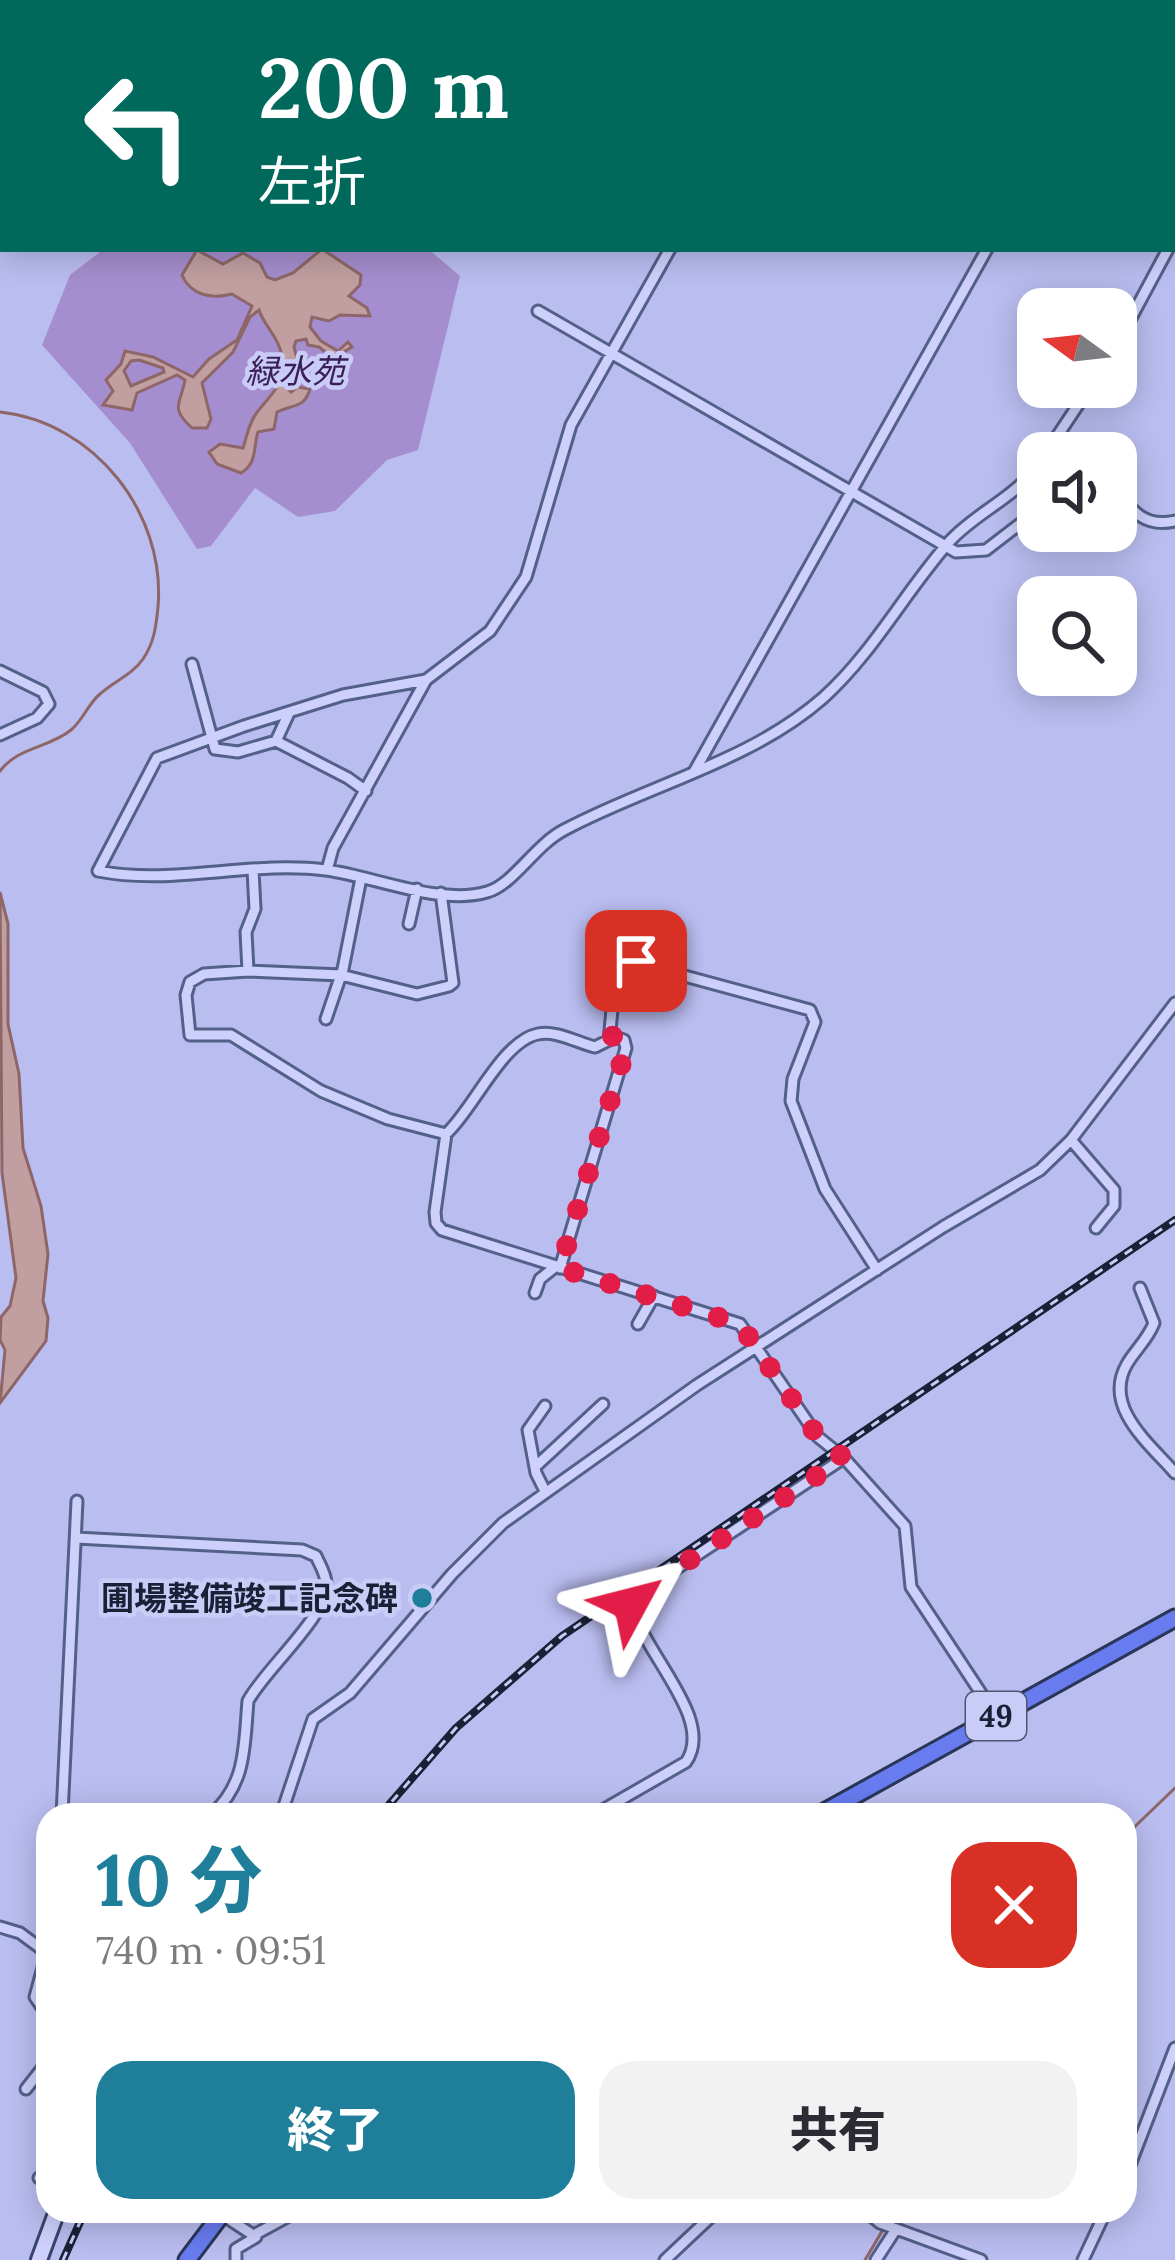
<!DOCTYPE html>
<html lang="ja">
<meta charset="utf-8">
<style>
:root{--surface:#fff;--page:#f2f2f3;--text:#2b2b33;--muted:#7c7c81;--accent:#1f7f9b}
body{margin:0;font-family:Lora,"Noto Sans JP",serif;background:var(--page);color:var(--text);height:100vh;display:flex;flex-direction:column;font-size:45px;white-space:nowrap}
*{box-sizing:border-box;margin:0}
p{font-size:39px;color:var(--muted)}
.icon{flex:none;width:66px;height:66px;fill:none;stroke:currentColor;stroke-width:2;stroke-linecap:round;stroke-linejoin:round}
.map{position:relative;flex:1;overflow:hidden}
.sheet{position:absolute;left:36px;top:1803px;width:1101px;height:420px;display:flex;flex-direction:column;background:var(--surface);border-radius:36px;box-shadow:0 6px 30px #0003}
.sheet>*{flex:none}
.guide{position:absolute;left:0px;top:0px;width:1176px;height:252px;box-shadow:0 6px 30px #0003;background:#00695c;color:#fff;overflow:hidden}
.needle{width:78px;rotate:285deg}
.buttons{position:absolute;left:1017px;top:288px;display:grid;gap:24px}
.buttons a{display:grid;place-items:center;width:120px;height:120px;border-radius:24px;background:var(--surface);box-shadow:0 6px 30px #0003;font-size:60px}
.pin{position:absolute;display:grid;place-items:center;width:102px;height:102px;color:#fff;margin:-51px;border-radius:24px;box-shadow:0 6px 18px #0006}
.me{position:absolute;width:132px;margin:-66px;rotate:52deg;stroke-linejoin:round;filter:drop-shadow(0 0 9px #0008)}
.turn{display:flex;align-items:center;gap:42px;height:252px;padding:0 60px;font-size:54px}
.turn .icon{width:156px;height:156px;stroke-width:2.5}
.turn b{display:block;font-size:84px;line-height:102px}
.round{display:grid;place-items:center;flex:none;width:126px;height:126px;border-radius:36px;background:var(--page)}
.headline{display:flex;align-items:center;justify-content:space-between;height:204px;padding:0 60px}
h1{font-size:72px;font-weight:800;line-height:90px;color:var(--accent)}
.cta{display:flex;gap:24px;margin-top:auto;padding:24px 60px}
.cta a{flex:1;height:138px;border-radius:36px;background:var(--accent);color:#fff;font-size:48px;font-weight:800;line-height:138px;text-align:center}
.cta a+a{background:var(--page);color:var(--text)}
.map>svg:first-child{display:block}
.green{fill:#a58ecf}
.water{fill:#c19fa1;stroke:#8e6667;stroke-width:3;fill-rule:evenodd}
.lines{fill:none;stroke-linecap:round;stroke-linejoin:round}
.stream{stroke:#8e6667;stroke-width:3}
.minor-casing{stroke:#536088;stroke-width:15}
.secondary-casing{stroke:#374469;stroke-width:20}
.trunk-casing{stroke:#293655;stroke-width:21}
.minor{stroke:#cdd0fb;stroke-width:9}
.secondary{stroke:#cdd0fb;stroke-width:14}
.trunk{stroke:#687cf0;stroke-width:15}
.rail-casing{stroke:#1a2136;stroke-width:8}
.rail{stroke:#caccf8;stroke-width:3;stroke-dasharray:9;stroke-linecap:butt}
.route{stroke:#e11d48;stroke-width:21;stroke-dasharray:0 37.8}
.poi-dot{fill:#1f7f9b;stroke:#caccf8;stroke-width:4.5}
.labels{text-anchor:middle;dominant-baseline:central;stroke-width:9;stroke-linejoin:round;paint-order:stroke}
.shield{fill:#caccf8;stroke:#4f5470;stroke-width:3}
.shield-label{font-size:30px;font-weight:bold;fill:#1a2136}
.park-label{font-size:33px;font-style:italic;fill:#391f54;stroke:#caccf8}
.poi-label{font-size:33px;font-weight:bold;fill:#1a2136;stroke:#caccf8;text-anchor:end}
</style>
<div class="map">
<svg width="1175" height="2260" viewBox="0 0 1175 2260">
<rect width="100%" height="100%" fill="#babdf0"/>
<path class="green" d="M104 249H428L460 276 418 450 387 460 335 511 298 517 255 488 211 546 197 549 130 443 42 345 70 275Z"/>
<path class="water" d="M322 249 361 275 360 285 349 296 367 308 370 316 340 315 329 321 312 317 310 327 321 341 338 351 348 342 352 347 333 358 319 347 308 345 306 339 296 341 294 347 299 366 287 388 291 392 298 387 310 389C304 409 293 404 277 412L274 429 258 432C253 446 258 463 241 473L217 464 209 452 220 444 243 448C247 436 249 422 258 411 274 391 290 379 281 352 277 335 263 324 259 310L250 317 233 352 202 383 211 419 207 428H192C169 407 181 404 185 380L177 375 137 393 132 410 103 405 113 391 106 380 121 364 125 351 153 357 193 377 209 359 237 340 252 306 232 294C212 299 191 296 182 275L197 250 223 264 243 253 260 263 267 277 275 280 293 273ZM139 360 163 368 164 372 131 386 124 371 131 361Z
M0 892 8 924V1024L19 1074 23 1148 41 1206 48 1254 43 1301 48 1318 46 1341 0 1403 5 1350 0 1340 1 1317 10 1306 16 1278 2 1173Z"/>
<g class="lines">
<path class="stream" d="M0 412C94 422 166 513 158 607 156 627 154 643 143 659 133 674 113 682 100 694 88 704 83 720 71 730 49 748 18 747 0 771
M1125 1836 1175 1788
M865 2260 894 2211"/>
<defs>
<path id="minor" d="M223 0 226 3
M528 0 536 3
M17 3 18 0
M466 3 478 0
M0 30H3
M1173 238 1175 233
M670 249 571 425 526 577 490 631 426 680 343 695 244 726 157 758 98 871C174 886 250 860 326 870 373 876 440 906 487 892 513 885 535 845 564 830 648 785 750 762 823 698 873 653 905 592 949 542 976 512 1014 499 1038 465
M538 311 956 552 986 550 1038 510
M1116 346 1168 249
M1046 453 1090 387
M1116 491C1133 512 1146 528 1175 521
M192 664 215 749 238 752 276 741 348 778 366 791
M0 671 43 692 49 704 37 718 0 735
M276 741 289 713
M694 772 987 249
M253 870 255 909 246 932 248 971 204 974 190 982 186 995 190 1035H231L321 1091 388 1119 446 1134 435 1212 436 1223 442 1230 740 1324 818 1437 844 1458 905 1526 911 1587 996 1716
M327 870 333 848 426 680
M409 924 417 889
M248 971 341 975 417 994 449 986 453 983 441 893
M326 1019 343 969 361 878
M446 1134C473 1110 502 1041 538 1034 556 1030 578 1043 595 1047L609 1040 612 1010 633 962 810 1010 815 1022 793 1079 791 1101 825 1189 877 1270
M1071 1140 1114 1190V1206L1096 1228
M560 1268 626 1048 624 1040 612 1036
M1140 1288 1154 1323C1148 1339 1136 1349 1127 1364 1102 1407 1150 1444 1175 1473
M535 1293 540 1279 555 1267
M638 1324 654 1296
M545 1406 528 1430 536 1473 545 1491
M535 1467 603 1404
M76 1538 302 1550 316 1556C319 1563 326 1574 326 1583 329 1615 265 1669 248 1701 244 1745 247 1784 211 1815
M62 1815 77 1501
M281 1815 313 1719 350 1693 452 1574 503 1523 697 1385 943 1227 1040 1170 1071 1140 1175 1003
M594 1815 686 1762C718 1716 632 1644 632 1598L844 1458
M0 1927 20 1933 47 1953
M48 1949 35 1997 48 2016
M26 2089 48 2061
M39 2178 48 2183
M1125 2178 1175 2048
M865 2211 880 2223 981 2260
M221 2214 256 2237 236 2249V2260
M254 2235 298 2211
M665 2260 717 2211
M876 2260 896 2229
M1083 2260 1106 2211"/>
<path id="secondary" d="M39 2260 57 2211"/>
<path id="trunk" d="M819 1815 1175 1618
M187 2260 224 2211"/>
</defs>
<use href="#minor" class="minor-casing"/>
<use href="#secondary" class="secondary-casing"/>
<use href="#trunk" class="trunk-casing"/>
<use href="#minor" class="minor"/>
<use href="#secondary" class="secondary"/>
<use href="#trunk" class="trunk"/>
<defs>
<path id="rail" d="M380 1815 456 1728 562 1636 1175 1220
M63 2260 85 2211"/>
</defs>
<use href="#rail" class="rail-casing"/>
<use href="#rail" class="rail"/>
</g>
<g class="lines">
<path class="route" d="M631 1604 632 1598 844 1458 818 1437 740 1324 560 1268 626 1048 624 1040 612 1036 610 1016 630 965 636 961"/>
</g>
<circle class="poi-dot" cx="422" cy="1598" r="12"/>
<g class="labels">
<rect class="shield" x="966" y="1692" width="60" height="48" rx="9"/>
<g class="shield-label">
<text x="996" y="1716">49</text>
</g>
<g class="park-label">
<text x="295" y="371">緑水苑</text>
</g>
<g class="poi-label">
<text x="398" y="1598">圃場整備竣工記念碑</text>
</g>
</g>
</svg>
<div class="buttons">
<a><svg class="needle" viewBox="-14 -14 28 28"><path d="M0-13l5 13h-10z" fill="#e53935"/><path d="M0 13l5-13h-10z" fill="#7c7c81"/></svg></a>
<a><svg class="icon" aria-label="sound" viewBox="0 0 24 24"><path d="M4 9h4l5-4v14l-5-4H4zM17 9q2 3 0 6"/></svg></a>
<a><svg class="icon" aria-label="search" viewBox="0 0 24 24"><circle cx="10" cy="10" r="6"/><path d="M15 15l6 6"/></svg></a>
</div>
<div class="pin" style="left:636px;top:961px;background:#d93025"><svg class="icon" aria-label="arrive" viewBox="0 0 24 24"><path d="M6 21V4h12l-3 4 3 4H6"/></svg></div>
<svg class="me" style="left:631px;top:1604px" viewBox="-20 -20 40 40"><path d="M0-17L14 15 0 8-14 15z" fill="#e11d48" stroke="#fff" stroke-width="4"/></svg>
<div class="guide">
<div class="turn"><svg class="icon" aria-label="left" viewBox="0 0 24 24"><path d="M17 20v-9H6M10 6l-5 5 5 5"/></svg><div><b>200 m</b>左折</div></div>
</div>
<section class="sheet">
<div class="headline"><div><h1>10 分</h1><p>740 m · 09:51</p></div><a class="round" style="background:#d93025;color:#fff"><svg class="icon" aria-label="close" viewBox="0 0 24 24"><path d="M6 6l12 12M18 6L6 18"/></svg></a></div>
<div class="cta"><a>終了</a><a>共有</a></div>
</section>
</div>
